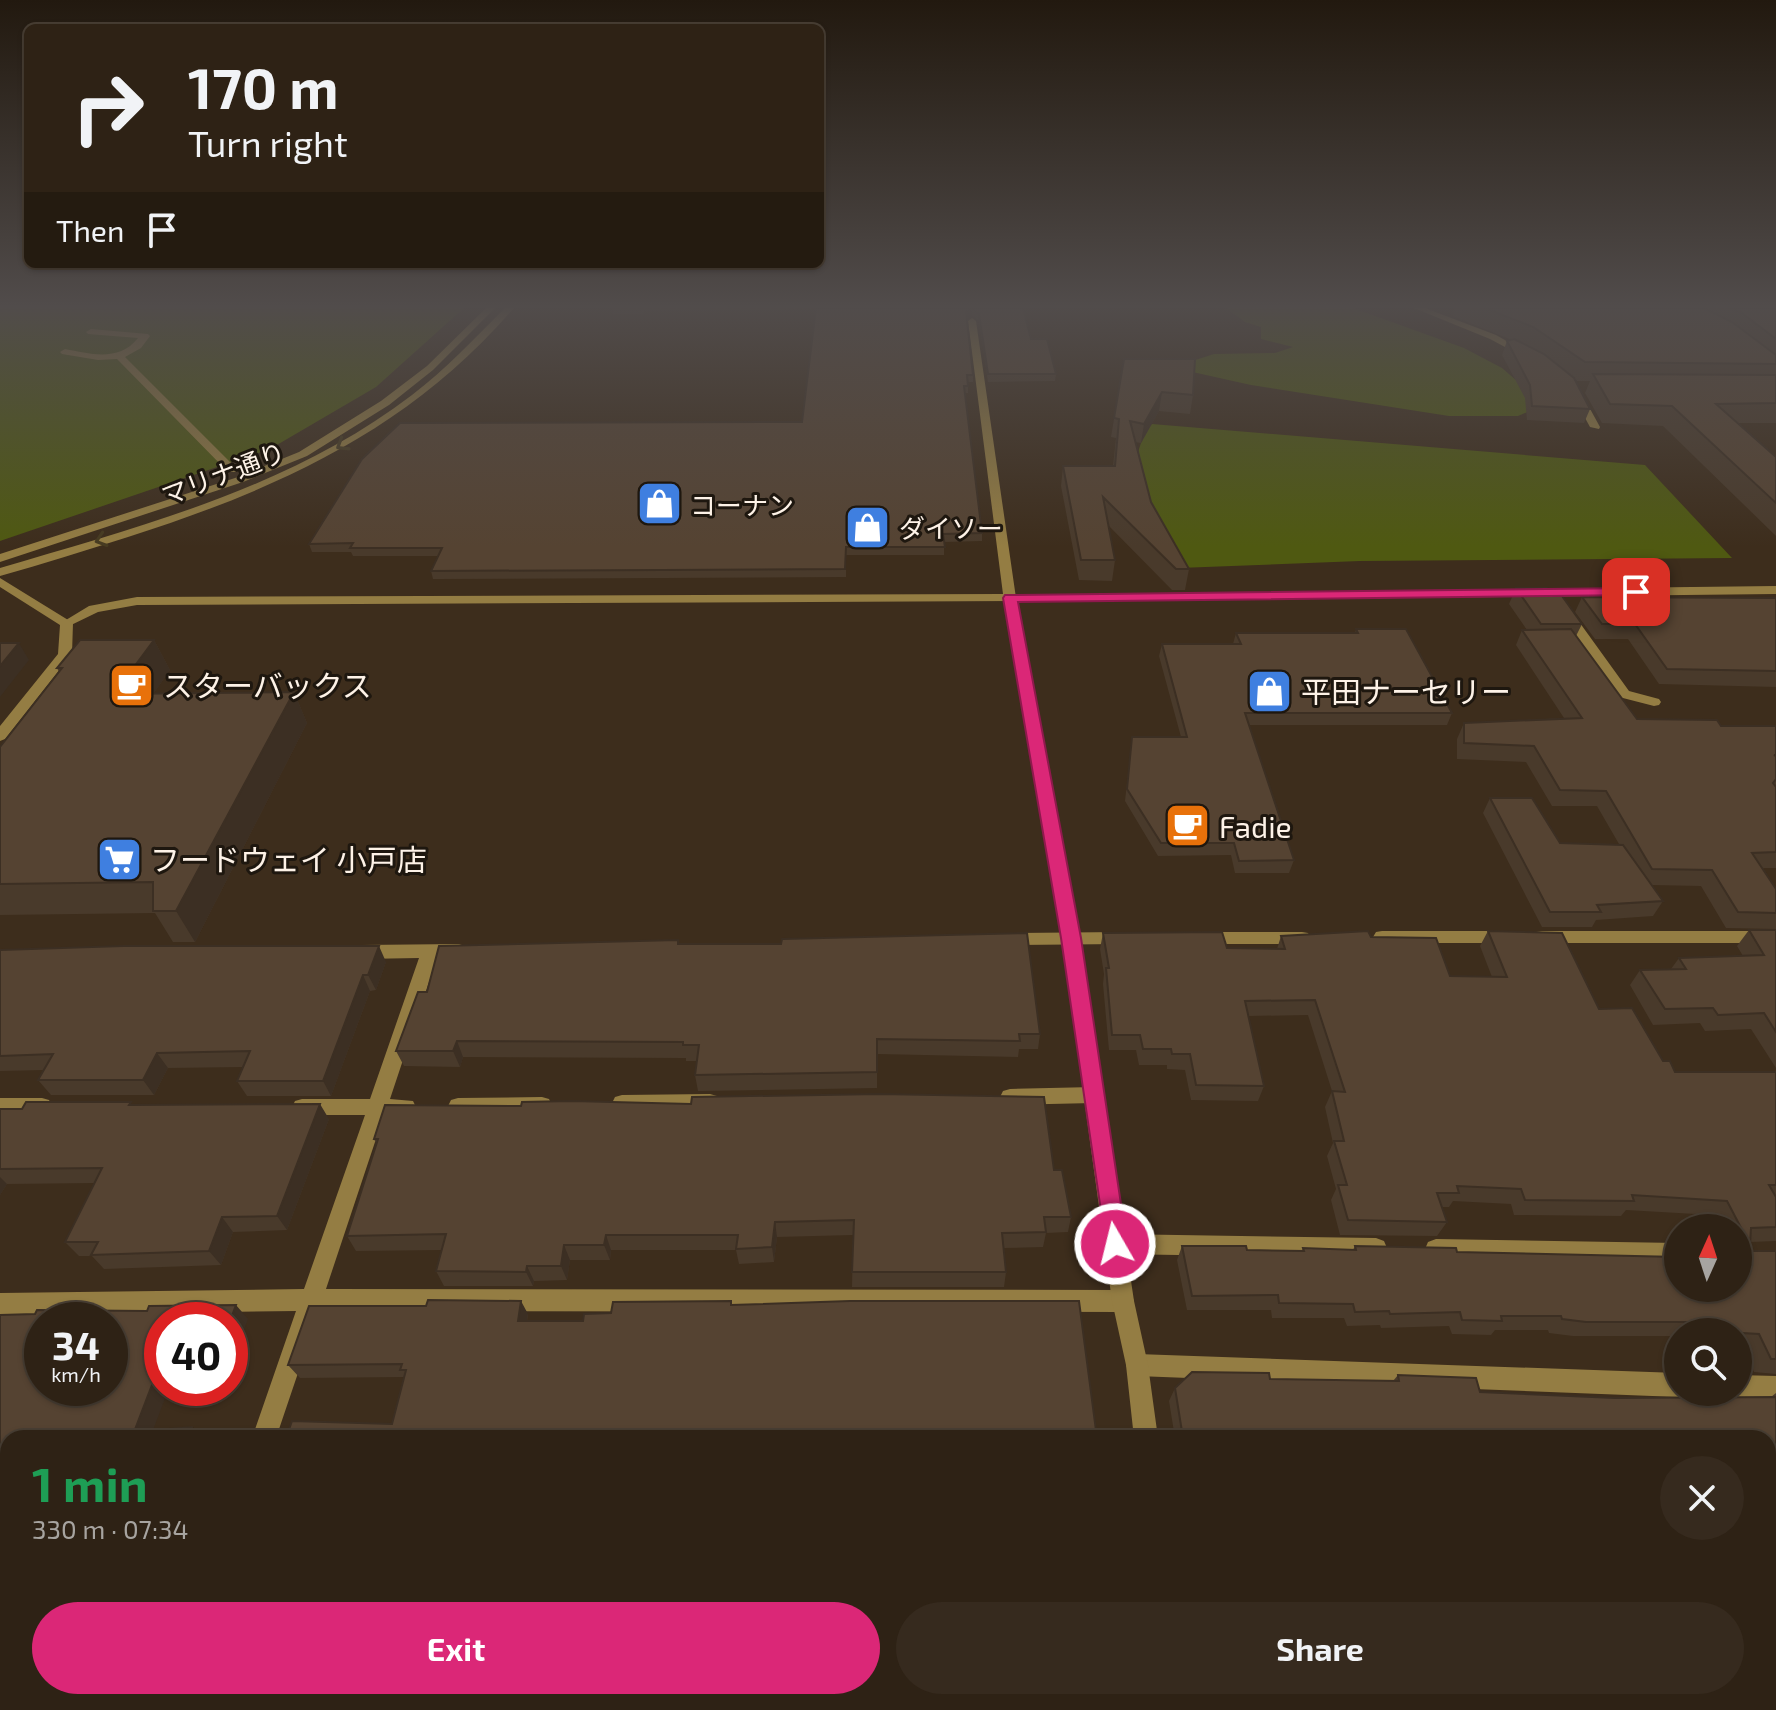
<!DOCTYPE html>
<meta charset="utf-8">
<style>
:root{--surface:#2e2215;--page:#362a1e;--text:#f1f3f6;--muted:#a7a4a0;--line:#493f34;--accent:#db2777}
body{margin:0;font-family:"Exo 2","Noto Sans JP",sans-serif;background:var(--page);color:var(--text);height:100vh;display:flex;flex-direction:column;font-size:30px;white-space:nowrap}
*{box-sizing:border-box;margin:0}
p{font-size:26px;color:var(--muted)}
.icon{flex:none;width:44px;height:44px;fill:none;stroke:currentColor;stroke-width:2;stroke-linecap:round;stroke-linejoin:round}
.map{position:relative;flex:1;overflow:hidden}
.details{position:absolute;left:0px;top:1430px;width:1776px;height:280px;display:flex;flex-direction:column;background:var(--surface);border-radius:24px 24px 0 0;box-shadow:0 2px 6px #0004,0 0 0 2px var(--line)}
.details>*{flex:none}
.hud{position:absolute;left:24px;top:24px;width:800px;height:244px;border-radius:12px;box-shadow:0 2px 6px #0004,0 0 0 2px var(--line);background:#2e2215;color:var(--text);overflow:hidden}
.needle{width:52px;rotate:3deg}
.buttons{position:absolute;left:1664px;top:1214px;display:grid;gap:16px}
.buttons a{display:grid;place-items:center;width:88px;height:88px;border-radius:50%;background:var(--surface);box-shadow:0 2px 6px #0004,0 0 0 2px var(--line);font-size:40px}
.speed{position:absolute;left:24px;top:1302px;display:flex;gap:16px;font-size:40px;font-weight:700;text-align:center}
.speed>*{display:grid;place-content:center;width:104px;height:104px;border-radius:50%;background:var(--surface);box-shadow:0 2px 6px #0004,0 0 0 2px var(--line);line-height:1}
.speed small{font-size:20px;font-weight:400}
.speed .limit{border:12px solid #d22;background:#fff;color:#111}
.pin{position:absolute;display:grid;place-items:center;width:68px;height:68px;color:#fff;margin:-34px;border-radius:16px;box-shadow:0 4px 12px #0006}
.me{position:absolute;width:88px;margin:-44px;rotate:352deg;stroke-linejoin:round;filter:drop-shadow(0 0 6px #0008)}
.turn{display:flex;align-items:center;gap:28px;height:168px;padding:0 32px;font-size:36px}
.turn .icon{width:104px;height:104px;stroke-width:2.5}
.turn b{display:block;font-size:56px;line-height:68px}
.then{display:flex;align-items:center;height:76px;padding:0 32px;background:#0003;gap:16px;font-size:30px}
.round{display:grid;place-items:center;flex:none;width:84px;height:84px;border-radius:42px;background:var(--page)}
.overview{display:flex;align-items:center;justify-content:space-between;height:136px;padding:0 32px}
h1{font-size:48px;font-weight:700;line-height:60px;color:#1e9e55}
.primary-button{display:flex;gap:16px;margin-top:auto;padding:16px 32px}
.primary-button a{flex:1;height:92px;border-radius:48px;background:var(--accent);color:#fff;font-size:32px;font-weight:700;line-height:92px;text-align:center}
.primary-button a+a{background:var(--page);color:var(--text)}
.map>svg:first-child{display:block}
.green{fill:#4f5911}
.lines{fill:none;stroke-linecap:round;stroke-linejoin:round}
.pedestrian{fill:#947d43;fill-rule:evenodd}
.minor{fill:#947d43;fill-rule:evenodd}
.tertiary{fill:#947d43;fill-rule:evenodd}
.wall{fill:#493a2b}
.shaded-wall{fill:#3c2f23}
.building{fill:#554332;stroke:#3c2f23;stroke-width:2;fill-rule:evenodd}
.oneway{stroke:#473b21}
.route{fill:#db2777;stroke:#8e194d;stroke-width:2}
.labels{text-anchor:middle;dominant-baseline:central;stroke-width:6;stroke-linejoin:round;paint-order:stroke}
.far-street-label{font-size:26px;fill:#fdf2e7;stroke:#1e170f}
.far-poi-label{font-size:26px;fill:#fdf2e7;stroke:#1e170f;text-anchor:start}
.poi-label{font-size:30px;fill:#fdf2e7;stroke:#1e170f;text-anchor:start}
</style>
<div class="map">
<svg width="1776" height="1710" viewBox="0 0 1776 1710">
<rect width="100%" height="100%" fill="#3d2d1c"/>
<path class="green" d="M0 308H464L376 387 270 449 0 541Z
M1226 308H1353L1464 348 1502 368 1524 387 1532 410 1518 416H1449L1251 385 1188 371 1183 364 1214 354 1275 353 1293 347 1261 339V327L1245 322Z
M1152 424 1645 465 1732 558 1360 561 1179 568 1160 545 1135 461 1145 431Z"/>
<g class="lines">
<path class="pedestrian" d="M91 329 148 334 150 336 141 348 125 357 236 468V472H228L117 359 98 360 62 354 60 352 65 349C91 354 119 362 138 338L88 334 86 332Z"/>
<path class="minor" d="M1414 308H1425L1496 335 1528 353 1520 355 1490 339Z
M972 318 976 321 1016 598 1014 601 137 605 98 612 67 627 61 623 89 606 137 597 1003 594 968 321Z
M1574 394 1583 396 1600 427 1599 429 1590 427 1573 396Z
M1567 611 1572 612 1629 691 1659 699 1661 702 1659 705 1654 706 1619 697 1561 615Z
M1382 931H1506L1512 932 1515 937 1512 942 1506 943H1382L1376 942 1373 937 1376 932Z
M1542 931H1776V943H1542L1536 942 1533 937 1536 932Z
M1122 932 1128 933 1131 938 1128 943 1122 944 1006 945 1000 944 997 939 1000 934 1006 933Z
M1206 932H1302L1308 933 1311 938 1308 943 1302 944H1206L1200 943 1197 938 1200 933Z
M459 944 465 946 468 951 465 956 437 958 390 1099 413 1101 416 1107 413 1113 384 1115 326 1289 1123 1290 1131 1293 1134 1301 1131 1309 1123 1312 319 1311 276 1438H252L296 1311 0 1315V1293L304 1289 365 1115H302L295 1113 292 1107 295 1101 302 1099H370L419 958 362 959 356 957 353 952 356 947 362 945Z
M1094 1087 1101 1089 1104 1095 1101 1101 1094 1103 1010 1105 1003 1103 1000 1097 1003 1091 1010 1089Z
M710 1094 717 1096 720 1102 717 1108 710 1110 622 1111 615 1109 612 1103 615 1097 622 1095Z
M542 1097 549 1099 552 1105 549 1111 542 1113 458 1114 451 1112 448 1106 451 1100 458 1098Z
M0 1098H42L49 1100 52 1106 49 1112 42 1114H0Z
M1115 1234 1376 1238 1384 1241 1387 1248 1384 1255 1376 1258 1115 1254 1108 1251 1104 1244 1108 1237Z
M1436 1239 1678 1243V1263L1436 1259 1428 1256 1425 1249 1428 1242Z
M1137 1354 1678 1373V1392H1687L1678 1397 1137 1376 1129 1373 1126 1365 1129 1357Z
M1738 1375 1776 1376V1400L1738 1399 1730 1395 1729 1392H1738Z
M0 1559H8V1585H0Z
M1768 1672H1776V1700H1768Z
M161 1702H189L186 1710H158Z
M1573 1702H1601L1603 1710H1575Z"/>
<path class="tertiary" d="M486 308H495L433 370 389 405 307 456 243 482 0 562V554L235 478 299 452 381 401 427 366Z
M505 308H514C409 430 278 489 128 537 86 550 43 564 0 576V568C142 526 292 487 412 395 446 369 475 338 505 308Z
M0 578 73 623 72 654 5 739 0 741V726L58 654 60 625 0 587Z
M1776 586V594L1017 602 1080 938 1134 1301 1148 1365 1158 1438H1134L1126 1365 1112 1301 1062 938 1004 598 1006 595Z
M1172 1702H1200L1201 1710H1173Z"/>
</g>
<path class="wall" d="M612 308H1023L1031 339 1056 374 1055 381 988 382 979 321 972 315 967 318 973 375V382H968V393H964L982 533V541L944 542V555H846V577L433 579 431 571 438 556H353L351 552H312L309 544 802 422 816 309 644 311 643 314H613Z
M1450 308H1704L1707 309V308H1776V423H1738L1776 457V536L1663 426 1602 423 1585 393 1590 381H1577L1575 379 1590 409 1584 423 1527 420 1525 398 1502 355 1507 341 1512 340 1453 316 1455 309Z
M1124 359 1193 395 1190 414 1159 411 1141 443 1135 442 1151 502 1189 569 1185 590H1172L1108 525 1115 560 1112 581 1079 580 1061 486 1063 466H1113L1116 438 1111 437Z
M1516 588 1553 596 1582 624 1576 636 1637 719 1721 726H1776V868H1763L1776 889V929L1726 928 1701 886 1652 885 1663 901 1653 916 1596 920 1592 927H1542L1483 813 1490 798 1560 843 1619 844 1597 806H1552L1526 762 1457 759V739L1464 723 1564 718 1516 645 1522 630H1527L1509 604Z
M1582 597 1776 598V687L1659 684 1628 639H1595L1575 612Z
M1356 629 1452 713 1447 725H1249L1294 860 1289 873H1235L1231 855 1158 856 1125 801 1132 737H1181L1159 656 1162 644H1233L1236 633H1355Z
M154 640 170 670 153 694 294 692 307 723 195 942H173L155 913 0 915V747L59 672 57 668Z
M1749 930H1776V1068L1751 1029 1705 1031 1700 1023 1653 1025 1630 985 1640 970 1671 969 1679 958 1743 956 1737 946Z
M1488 931 1599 1009 1675 1072H1776V1241L1750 1242V1245L1743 1251H1776V1374L1754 1372 1743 1348 1738 1347V1332H1678V1336H1573L1549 1333 1548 1330H1495L1491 1335 1452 1334 1449 1326 1381 1328 1380 1325 1347 1326 1344 1318H1272L1271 1310H1187L1177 1260 1182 1246 1247 1250 1302 1251 1303 1248 1353 1250 1355 1246 1457 1252 1738 1288V1228H1720L1713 1215 1626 1210 1621 1216 1514 1215 1511 1204 1453 1201 1449 1207H1442L1447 1222 1437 1236 1340 1235 1331 1200 1336 1189 1327 1156 1333 1143 1325 1107 1332 1091 1308 1015 1248 1016 1264 1086 1258 1101 1191 1100 1185 1070 1167 1069V1065H1139L1136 1050H1109L1103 984 1104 974 1100 949 1103 933 1227 948 1277 949 1281 936 1371 937 1450 976 1492 977 1480 946Z
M678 940 679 944 1040 1034 1038 1049H1019L1018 1057 877 1054V1088L698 1091 695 1075 697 1061H686V1058L463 1057 460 1067 404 1066 396 1051 427 992Z
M0 950 386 962 376 990 370 991 331 1096H247L237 1081 243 1067 168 1068 154 1095H51L38 1080 44 1070 0 1071Z
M133 1105 329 1119 287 1230 233 1232 221 1265 104 1269 92 1256H79L65 1242 95 1183 7 1184 0 1195V1109Z
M374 1139 1054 1170 1071 1217 1068 1232 1046 1233 1043 1247 1004 1248 1006 1272 1004 1287H852L853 1235 777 1237 774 1262 739 1264 736 1250H611L610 1260H570L567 1280 534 1281 533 1286H444L436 1271 442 1250 356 1251 347 1236 376 1143Z
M731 1301 732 1305 392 1424 404 1377 300 1378 288 1365 426 1306 528 1314 527 1321H583L611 1313Z
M0 1315 248 1319 162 1320V1388L153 1430 192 1427 205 1438H8V1512L0 1513Z
M1398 1375 1480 1392 1615 1398 1771 1397 1776 1393V1594L1768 1595V1438H1175L1169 1401 1175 1388 1270 1379 1393 1381Z
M1776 1695V1710H1653L1666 1704 1760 1709 1758 1703 1768 1702V1698Z
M1257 1702H1399L1401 1710H1258Z"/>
<path class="shaded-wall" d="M972 308V315L966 319V312Z
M1162 392 1159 411 1141 443 1144 424Z
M154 640 170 670 132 724 114 694Z
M19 643 29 660 0 697V666Z
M294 692 307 723 195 942 176 911Z
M379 946 386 962 376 990 368 975Z
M363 975 370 991 331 1096 323 1081Z
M457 1041 463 1057 460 1067 453 1051Z
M157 1053 168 1068 154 1095 143 1080Z
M320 1104 329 1119 287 1230 277 1216Z
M0 1177 7 1184 0 1195Z
M222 1217 233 1232 221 1265 209 1251Z
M775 1222 777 1237 774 1262 772 1247Z
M606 1235 611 1250 610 1260 604 1245Z
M564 1245 570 1260 567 1280 561 1266Z
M527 1266 534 1281 533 1286 526 1272Z
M521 1301 528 1314 524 1334 518 1321Z
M236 1305 248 1319 230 1367V1321Z
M160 1364 162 1365V1388H169L150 1438 134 1432Z
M192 1427 205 1438H189Z
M55 1702H77L74 1710H52Z
M468 1702H479L477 1710H466Z
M703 1702H708L707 1710H703Z"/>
<path class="building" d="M816 308H1023L1031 339H1047L1056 374H988L979 314 972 308 966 312 973 375H967L968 386H964L982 533 943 534 945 547H846L845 569 431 571 442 548H350L353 543 309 544 362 459 400 423 802 422Z
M1485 308H1704L1732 322 1776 355V364L1585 362 1533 327Z
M1731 308H1776V339L1742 313Z
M1514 339 1544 354 1574 378 1590 409 1532 406 1530 385 1507 341Z
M1124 359H1195L1193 395 1162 392 1144 424 1130 421 1151 502 1189 569H1176L1103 497 1115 560H1081L1063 466H1115L1119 419 1114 418Z
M1593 374 1776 375V403L1716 404 1776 457V503L1672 406 1610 404Z
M1516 588H1547L1553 596H1562L1582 624H1541Z
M1582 597 1776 598V671L1667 669 1635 624H1602Z
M1356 629H1406L1452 713H1245L1294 860 1239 861 1234 843H1161L1127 789 1132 737H1187L1162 644H1241L1236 633H1358Z
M1571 629 1637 719 1717 720 1721 726H1776V755H1774L1776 756V779L1773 783 1776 787V852L1752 853 1776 889V913L1738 912 1712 870 1652 869 1606 791 1560 790 1534 746 1464 743V723L1582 718 1522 630Z
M80 640H154L114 694 294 692 176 911H153V882L0 884V747L62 668H57Z
M0 643H19L0 666Z
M1490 798H1532L1560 843 1623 845 1663 901 1597 905 1601 912H1550Z
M1749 930H1776V1032L1764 1013 1718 1015 1713 1008 1665 1009 1640 970 1686 969 1679 958 1764 955Z
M1368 931 1371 937 1436 938 1450 976 1507 977 1488 931 1562 933 1599 1009 1632 1008 1663 1061H1670L1675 1072H1776V1185H1769L1776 1197V1227L1751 1228 1750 1245 1727 1201 1632 1195 1634 1201 1525 1200 1521 1189 1457 1186 1459 1193H1437L1447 1222 1348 1220 1338 1185H1347L1334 1141H1344L1332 1091 1345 1092 1315 1000 1245 1001 1264 1086 1196 1085 1190 1054H1172L1171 1049H1143L1140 1035H1112L1106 968H1109L1103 933 1222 932 1227 948 1285 949 1281 936Z
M1027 933 1040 1034H1019L1020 1041 877 1039V1072L695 1075 699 1045H683V1042L457 1041 453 1051H396L418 992H427L439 946 678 940V944H781L782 939Z
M123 946H379L368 975H363L323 1081H237L250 1051 157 1053 143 1080H38L53 1054 0 1056V950Z
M880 1094 1044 1097 1054 1170H1062L1071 1217H1044L1046 1232 1002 1233 1006 1272H852L854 1220 775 1222 772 1247 736 1249 738 1235H606L604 1245H564L561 1266H527L526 1272 436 1271 446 1234 347 1236 378 1139H374L385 1105 521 1106 522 1102 572 1101 691 1104 692 1097Z
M26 1102H131L129 1105 320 1104 277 1216 222 1217 209 1251 91 1255 98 1242H65L102 1168 0 1169V1109H22Z
M1182 1246H1246L1247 1250 1304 1251 1303 1248 1356 1250 1355 1246 1456 1248 1457 1252 1678 1257V1288H1738V1258H1745L1741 1251H1776V1359H1771L1759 1334 1708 1331 1704 1322H1586L1562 1319 1561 1316H1501L1502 1321 1462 1320 1460 1312 1390 1314 1389 1311 1355 1312 1353 1304 1279 1303 1278 1295 1192 1296Z
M428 1300 521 1301 518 1321H583L584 1314 611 1313 613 1302 731 1301V1305L850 1301H1079L1097 1438H286L292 1421 392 1424 406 1370H400L402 1364 288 1365 309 1306H426Z
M236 1305 230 1321V1320H162V1364H160L134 1432 192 1427 189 1438H8V1501H0V1315L35 1314 37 1310 147 1311 149 1306ZM42 1320H110V1388H42Z
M1192 1372 1269 1373 1270 1379 1399 1381 1398 1375 1476 1378 1480 1392 1615 1398 1776 1397V1584H1768V1438H1183L1175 1388Z
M0 1592H8V1702H55L52 1710H0Z
M440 1702H468L466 1710H438Z
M637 1702H703V1710H636Z
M874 1702H904L905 1710H875Z
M969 1702H1023V1710H969Z
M1266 1702H1399L1401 1710H1267Z
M1666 1704 1776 1710H1668Z"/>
<defs><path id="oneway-chevron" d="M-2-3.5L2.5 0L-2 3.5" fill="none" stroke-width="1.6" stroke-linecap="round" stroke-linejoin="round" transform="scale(2)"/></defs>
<g class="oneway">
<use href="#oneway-chevron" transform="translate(342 445) rotate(148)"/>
<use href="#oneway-chevron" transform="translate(101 540) rotate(162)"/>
</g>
<linearGradient id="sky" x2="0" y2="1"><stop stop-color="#22190f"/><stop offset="0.56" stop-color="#514c4b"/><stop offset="1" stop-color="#514c4b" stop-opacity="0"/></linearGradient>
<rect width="1776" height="547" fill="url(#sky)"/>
<path class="route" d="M1636 588 1643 592 1641 595 1018 602 1081 938 1127 1244 1124 1252 1115 1256 1107 1252 1061 938 1003 598 1005 595Z"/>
<defs>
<symbol id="shop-square" viewBox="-11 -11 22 22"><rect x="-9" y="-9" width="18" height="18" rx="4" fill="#3f7fe0" stroke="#1e170f"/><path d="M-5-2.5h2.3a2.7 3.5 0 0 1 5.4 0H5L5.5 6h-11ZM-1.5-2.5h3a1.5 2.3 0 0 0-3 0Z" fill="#fff"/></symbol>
<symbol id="cafe-square" viewBox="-11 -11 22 22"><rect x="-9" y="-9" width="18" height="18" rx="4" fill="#e8710a" stroke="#1e170f"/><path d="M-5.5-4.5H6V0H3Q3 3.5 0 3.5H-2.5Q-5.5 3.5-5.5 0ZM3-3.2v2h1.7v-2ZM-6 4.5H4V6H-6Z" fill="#fff"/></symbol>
<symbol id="supermarket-square" viewBox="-11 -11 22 22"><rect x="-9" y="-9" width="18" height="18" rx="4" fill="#3f7fe0" stroke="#1e170f"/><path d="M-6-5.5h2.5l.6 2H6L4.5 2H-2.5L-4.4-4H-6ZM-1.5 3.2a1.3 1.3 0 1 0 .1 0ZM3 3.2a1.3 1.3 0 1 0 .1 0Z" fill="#fff"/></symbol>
</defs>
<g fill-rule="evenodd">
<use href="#shop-square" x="634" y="478" width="51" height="51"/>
<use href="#shop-square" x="842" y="502" width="51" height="51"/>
<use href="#cafe-square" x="106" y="660" width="51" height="51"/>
<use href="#shop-square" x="1244" y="666" width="51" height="51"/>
<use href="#cafe-square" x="1162" y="800" width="51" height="51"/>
<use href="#supermarket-square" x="94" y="834" width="51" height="51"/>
</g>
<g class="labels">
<g class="far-street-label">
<text transform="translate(223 473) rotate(-21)">マリナ通り</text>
</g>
<g class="far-poi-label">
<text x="690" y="504">コーナン</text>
<text x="899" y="527">ダイソー</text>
</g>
<g class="poi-label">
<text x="163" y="685">スターバックス</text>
<text x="1301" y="691">平田ナーセリー</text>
<text x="1219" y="826">Fadie</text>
<text x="150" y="859">フードウェイ 小戸店</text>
</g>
</g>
</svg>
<div class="buttons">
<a><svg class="needle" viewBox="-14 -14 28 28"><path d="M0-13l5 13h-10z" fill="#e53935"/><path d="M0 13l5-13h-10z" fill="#a7a4a0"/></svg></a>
<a><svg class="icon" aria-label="search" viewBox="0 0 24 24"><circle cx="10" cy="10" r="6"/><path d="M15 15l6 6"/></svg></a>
</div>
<div class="speed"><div>34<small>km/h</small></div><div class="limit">40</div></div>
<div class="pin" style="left:1636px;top:592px;background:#d93025"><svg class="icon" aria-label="arrive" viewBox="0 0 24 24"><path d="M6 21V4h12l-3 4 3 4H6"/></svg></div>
<svg class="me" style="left:1115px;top:1244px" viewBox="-20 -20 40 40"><circle r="17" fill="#db2777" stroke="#fff" stroke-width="3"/><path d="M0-11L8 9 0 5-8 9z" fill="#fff"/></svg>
<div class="hud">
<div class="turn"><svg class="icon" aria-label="right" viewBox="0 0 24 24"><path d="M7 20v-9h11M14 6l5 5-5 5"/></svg><div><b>170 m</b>Turn right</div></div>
<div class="then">Then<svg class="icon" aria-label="arrive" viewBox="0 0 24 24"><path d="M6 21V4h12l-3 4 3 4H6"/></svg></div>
</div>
<section class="details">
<div class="overview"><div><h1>1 min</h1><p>330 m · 07:34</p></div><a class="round"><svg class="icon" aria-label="close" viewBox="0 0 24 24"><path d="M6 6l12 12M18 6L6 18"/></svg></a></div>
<div class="primary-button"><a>Exit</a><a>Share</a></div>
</section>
</div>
